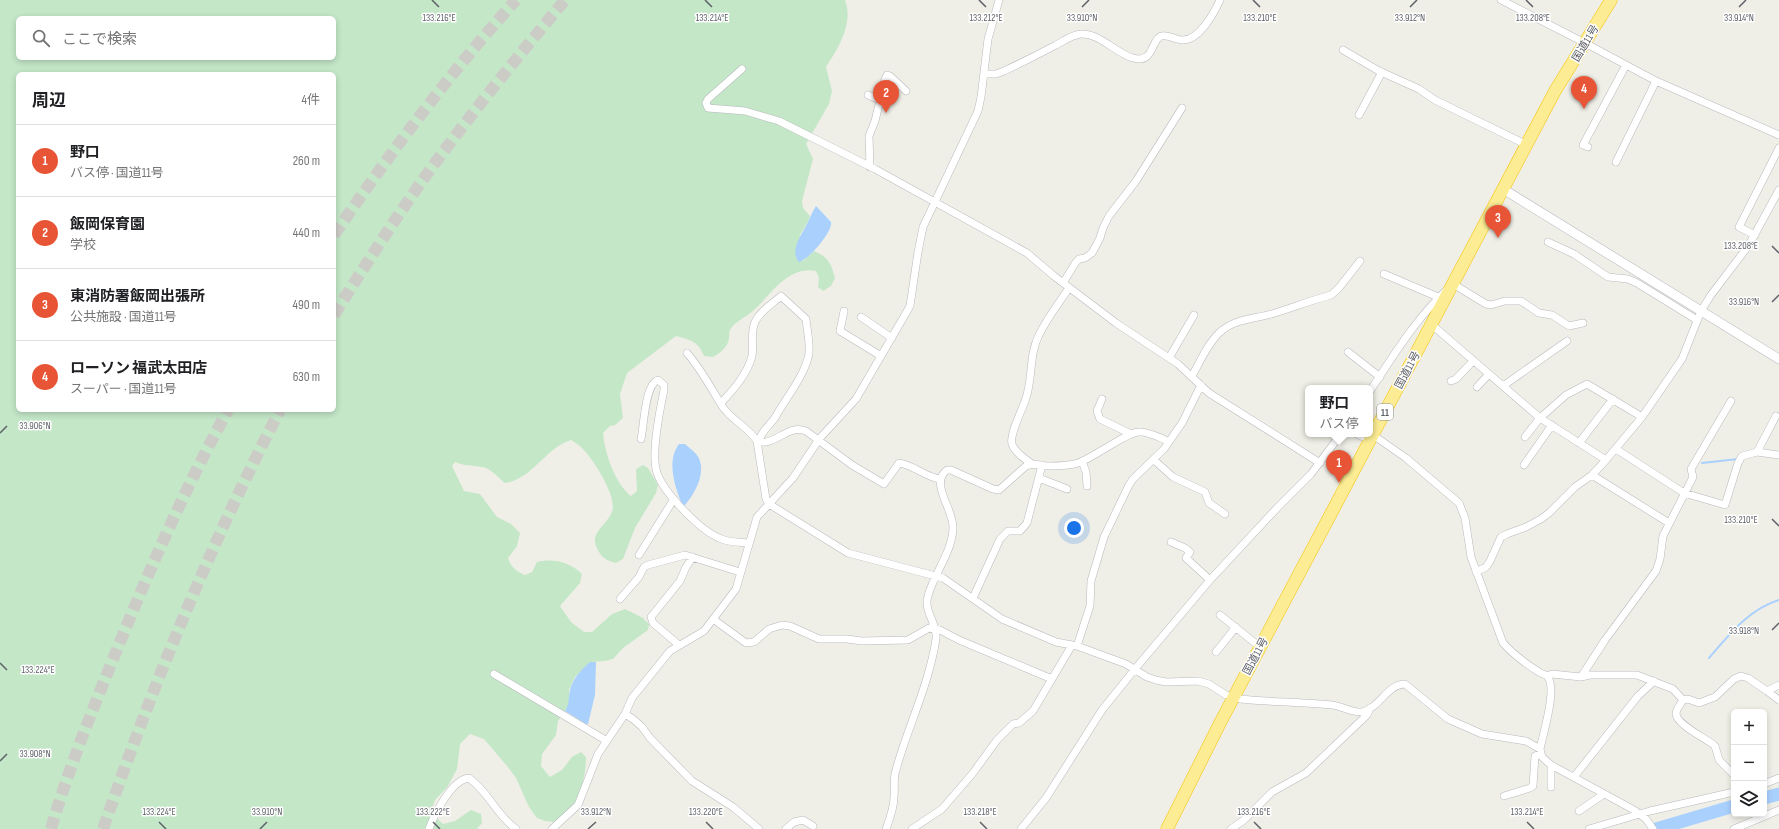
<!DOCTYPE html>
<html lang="ja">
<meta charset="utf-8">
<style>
:root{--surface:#fff;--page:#f2f2f2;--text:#202124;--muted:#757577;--line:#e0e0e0;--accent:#e85536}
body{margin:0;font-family:"Sofia Sans Condensed","Noto Sans JP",sans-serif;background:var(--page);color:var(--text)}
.controls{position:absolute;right:12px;bottom:12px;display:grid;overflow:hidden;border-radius:6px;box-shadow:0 2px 6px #0003}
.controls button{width:36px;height:36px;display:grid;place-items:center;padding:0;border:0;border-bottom:1px solid var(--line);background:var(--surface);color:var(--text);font:20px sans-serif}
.you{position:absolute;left:1074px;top:528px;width:14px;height:14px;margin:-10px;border:3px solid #fff;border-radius:50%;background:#1a73e8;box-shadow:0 0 0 6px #1a73e833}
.badge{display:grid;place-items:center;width:26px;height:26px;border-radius:50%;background:var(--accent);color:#fff;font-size:13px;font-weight:700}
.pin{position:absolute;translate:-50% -33px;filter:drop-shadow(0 1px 2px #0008)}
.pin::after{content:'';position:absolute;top:21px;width:14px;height:12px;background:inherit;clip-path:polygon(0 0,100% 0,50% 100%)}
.popup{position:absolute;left:1305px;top:385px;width:68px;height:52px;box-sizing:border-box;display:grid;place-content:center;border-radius:6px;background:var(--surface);filter:drop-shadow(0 1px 3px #0005);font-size:13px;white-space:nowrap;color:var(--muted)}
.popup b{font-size:15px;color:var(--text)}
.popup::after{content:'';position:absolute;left:50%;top:100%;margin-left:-8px;border:8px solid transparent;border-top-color:var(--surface)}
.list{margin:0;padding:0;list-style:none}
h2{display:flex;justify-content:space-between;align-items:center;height:52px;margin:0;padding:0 16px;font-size:17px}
h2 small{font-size:13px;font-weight:400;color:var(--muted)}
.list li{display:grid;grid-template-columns:26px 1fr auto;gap:12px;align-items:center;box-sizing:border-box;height:72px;padding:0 16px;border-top:1px solid var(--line)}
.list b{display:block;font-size:15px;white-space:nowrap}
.list p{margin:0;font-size:13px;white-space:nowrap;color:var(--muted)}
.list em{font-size:13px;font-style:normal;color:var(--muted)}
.icon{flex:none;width:22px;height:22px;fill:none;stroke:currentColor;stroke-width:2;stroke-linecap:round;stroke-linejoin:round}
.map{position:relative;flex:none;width:1779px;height:829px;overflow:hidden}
.search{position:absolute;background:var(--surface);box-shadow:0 2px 6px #0003;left:16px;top:16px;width:320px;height:44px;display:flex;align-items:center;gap:10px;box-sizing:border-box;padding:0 14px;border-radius:6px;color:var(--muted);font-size:15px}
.panel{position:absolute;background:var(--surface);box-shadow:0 2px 6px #0003;left:16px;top:72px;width:320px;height:340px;border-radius:6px}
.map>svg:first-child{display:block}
.green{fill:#c4e7c8;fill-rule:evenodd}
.water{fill:#aad1fe}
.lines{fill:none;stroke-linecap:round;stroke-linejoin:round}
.stream{stroke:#aad1fe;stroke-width:2}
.river{stroke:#aad1fe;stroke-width:13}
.highway-tunnel{stroke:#ccccc7;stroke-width:12;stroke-dasharray:12 6;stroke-linecap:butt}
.street-casing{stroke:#b7b9bd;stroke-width:8}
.secondary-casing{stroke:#b5b8be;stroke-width:10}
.highway-casing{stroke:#f5c202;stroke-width:13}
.street{stroke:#fff;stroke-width:7}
.secondary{stroke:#fff;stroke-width:9}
.highway{stroke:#fcec93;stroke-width:12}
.ticks{fill:none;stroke:#5e6167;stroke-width:1.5}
.labels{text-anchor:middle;stroke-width:3;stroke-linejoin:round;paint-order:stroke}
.shield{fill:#fff;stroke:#8e9095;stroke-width:1}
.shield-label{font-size:10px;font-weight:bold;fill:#5e6167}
.street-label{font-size:11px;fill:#5e6167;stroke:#fff}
.ticks-label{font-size:10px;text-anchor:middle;fill:#5e6167;stroke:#fff;stroke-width:3;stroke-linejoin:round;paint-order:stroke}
</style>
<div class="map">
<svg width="1779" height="829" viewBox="0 0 1779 829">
<rect width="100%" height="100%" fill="#f0efe7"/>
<!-- green -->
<path class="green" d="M0 0H845C854 23 838 49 826 67L832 91 829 104 806 144 813 159 802 201 803 208 810 216 808 222 800 235 803 261 814 251C829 257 831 264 835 278L831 286 823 291 818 287 819 278 816 271C789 265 771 294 754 310 747 317 735 321 730 330 729 333 729 337 729 339 727 348 720 353 713 357L704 356C698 341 691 340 676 336L627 373 620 394 623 418 615 425 610 426 603 433C605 454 615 483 631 496L637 491 636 469 643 465 648 468 658 485 656 493 635 528 623 559 616 563C609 561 603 559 599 552 587 533 605 528 612 512 618 497 592 457 581 447 578 444 574 442 571 440 545 448 533 479 505 483 498 478 491 468 482 467 471 465 467 467 455 462L452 466 464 491 480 494 497 517 511 524 520 533 517 546 508 558C511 567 516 571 525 575L532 572 537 562C555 558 569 562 582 574L580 583 560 606 571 622 584 632H592L612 614 625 609 643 618 649 624 648 630 623 648 613 659 605 661 590 662 575 677 569 690V705L558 721 556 735 542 754 541 766 550 777 562 770 572 757 581 752 586 757C586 773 581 799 570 810 565 815 560 818 555 822L545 821 537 818 529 807 516 778 507 766 484 739 470 734 460 744 457 769 448 786 435 800 431 812 443 824 455 821 471 810 481 814 482 823 477 829H0ZM18 18H334V58H18ZM18 74H334V410H18Z"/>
<!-- water -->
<path class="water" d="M816 206 831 222C833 232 808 260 799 262 789 251 802 234 807 224 810 218 812 212 816 206Z
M679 444H685C689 448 694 451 697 455 708 471 695 494 684 506L682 504C675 487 666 461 679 444Z
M590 662H596L595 695 588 724H586L565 711C570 703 568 698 570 690 573 678 581 670 590 662Z"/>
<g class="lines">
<!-- stream -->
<path class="stream" d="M1702 463 1738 459
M1709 658C1729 635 1749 609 1779 600"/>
<!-- river -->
<path class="river" d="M1764 798 1779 794
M1656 829 1734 806"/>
<!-- highway-tunnel -->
<path class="highway-tunnel" d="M334 235C390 153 449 74 516 0
M334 315C362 270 391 225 422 181 467 118 516 59 565 0
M51 829C69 767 94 706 118 647 151 566 186 486 228 410
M103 829C153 685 210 545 280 410"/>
<!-- street casing -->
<g class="street-casing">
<path id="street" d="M1501 0 1585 43 1656 81 1779 135
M1343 50 1379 71 1419 89 1435 100 1527 145
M742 69 708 99 706 103 708 108 745 111 779 121 875 169 1027 253 1054 276 1116 323 1178 364 1209 393 1320 463
M984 74H996L1004 71C1021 63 1039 54 1056 45 1064 41 1071 35 1081 34 1100 33 1115 53 1133 58 1154 64 1151 40 1161 36 1168 34 1175 40 1182 40 1199 41 1214 13 1220 0
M868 95 880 100
M1359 115 1382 72
M1588 147 1583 145 1626 65
M1616 162 1656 81
M870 167 869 136 875 121 885 79 887 75 890 76 906 91
M1755 235 1739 227 1779 148
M1548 242 1574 254 1608 277 1628 279 1637 283 1697 320
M1384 274 1438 297
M1063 283 1076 262 1079 259 1085 258 1092 253 1100 238 1103 228 1109 216 1136 181 1182 108
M844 311 840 331 881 356
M861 317 892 338
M1431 324 1540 418 1606 460
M1348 352 1380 377
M687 353C701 369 711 388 722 406 730 419 748 427 757 441L766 499 769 504 848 553 943 578 1002 619 1056 642 1077 646 1126 664 1147 677 1156 680 1166 682 1198 681 1209 684 1226 695 1240 699C1270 702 1301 702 1332 705 1342 706 1352 713 1362 712 1379 709 1387 684 1405 684L1448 719 1482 734 1526 741 1540 749
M1169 358 1194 315
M1192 376C1200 362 1208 343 1220 332 1236 318 1256 319 1275 313 1294 307 1312 300 1331 295L1338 289 1360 261
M1451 381 1456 379 1473 361
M1503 386 1567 341
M1477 387 1489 374
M1370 391C1395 353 1418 315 1453 284L1486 304 1491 305 1505 301H1521L1539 313 1552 315 1569 326 1583 323
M1102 399 1097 411 1100 419 1131 434
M721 403C733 390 747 375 752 356 754 346 750 333 755 322 760 311 772 304 781 296L806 319C807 330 810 342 809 353 806 374 786 398 776 416 771 425 762 429 759 441
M1357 434 1370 440
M1373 435 1406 458 1459 503 1465 518 1471 557 1503 643C1513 654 1526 664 1539 672 1541 674 1545 674 1547 676 1558 687 1543 734 1540 749L1542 757 1551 765 1634 810 1646 819 1653 829
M1525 437 1540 418 1566 395 1587 384 1642 417
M641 439C644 425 645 384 658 380L664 385V390C660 409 652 451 656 469 660 490 700 530 719 538 729 543 739 542 749 543
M757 441C760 441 763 443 766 442 781 439 790 425 806 431L852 465 884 484 899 463C914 465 925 477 940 479
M1579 443 1613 399
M1616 449 1684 493 1725 505 1738 463 1742 456 1757 452 1779 455
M1757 452 1776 416
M1154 460 1173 477 1205 492 1209 503 1225 514
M1082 461 1086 472 1087 486
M1032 464C1025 459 1015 453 1012 444 1009 434 1023 409 1026 398 1033 377 1029 354 1039 335 1047 318 1059 303 1069 288
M1524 465 1552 425
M1592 475 1669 523
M1039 478 1067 489
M1171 542 1185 548 1190 552 1186 558 1210 580
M639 555 674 499
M1476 572 1486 567 1490 561 1501 537 1507 534 1526 527 1541 519 1549 513 1575 487 1592 475 1606 460 1642 417 1682 359 1701 311 1711 295 1749 245 1779 190
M973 598 1000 539 1008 531H1020L1027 523 1042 465
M620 599 639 577 644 567 648 565 685 555 740 572
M1220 615 1260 647
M713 619 746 643 754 642 769 629 782 625 790 626 819 639H847L862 641 908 640 929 628 940 630 959 640 1052 679
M679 645 653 623 651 617 680 581 686 567 693 557
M1077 646 1090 606 1091 581 1104 537 1129 485 1133 479 1164 449 1182 423 1201 385
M1216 652 1236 627
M494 674 607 741
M1547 676 1552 674 1581 677 1590 675H1637L1673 689 1683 700 1688 699 1699 703 1715 697 1734 679 1741 676 1748 678 1767 691 1779 685
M1581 677 1605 640 1656 571 1660 559 1663 536 1693 477 1691 469 1731 401
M1767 691 1779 700
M1683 700C1681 704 1676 709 1676 714 1678 726 1706 738 1715 746L1719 760 1734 775
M625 714 633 719 642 727 650 738 692 781 733 807 759 829
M1574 777 1638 696 1654 681
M1764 784 1779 778
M1551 787V765
M1504 796 1530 788 1533 786 1535 756 1540 754
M1579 811 1604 794
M429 829C434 815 452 779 469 778 488 791 497 816 516 829
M552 829 578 805 598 754 625 714 632 698 670 651 704 631 736 589 757 517 793 478 820 438 856 399 906 313 910 306 918 252 923 227 978 111 981 97 988 39 999 0
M786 829 794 822 803 820 813 826
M886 829C890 818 894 808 894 797 895 788 893 778 896 770 908 726 929 685 936 639 938 624 923 611 928 596 934 573 952 553 953 528 954 510 929 483 947 470H951L993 489 999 490 1026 466C1034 463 1040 465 1048 466 1057 466 1069 466 1078 463 1095 457 1127 432 1139 432 1148 431 1160 438 1168 441
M912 829 942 809 973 773 997 740 1013 724 1019 723 1033 711 1072 645
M1021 829 1046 798 1102 710 1135 669 1210 580 1278 507 1311 474 1341 434
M1231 829 1244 820 1272 792 1306 773 1367 715 1370 708
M1589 829 1650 811 1734 792
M1734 829 1779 810"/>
</g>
<!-- secondary casing -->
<g class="secondary-casing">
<path id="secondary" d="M1503 189 1779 359"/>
</g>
<!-- highway casing -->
<g class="highway-casing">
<path id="highway" d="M1167 829 1220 723 1555 91 1611 0"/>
</g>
<!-- street -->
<use href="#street" class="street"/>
<!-- secondary -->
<use href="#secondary" class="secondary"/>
<!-- highway -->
<use href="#highway" class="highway"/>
</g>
<!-- ticks -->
<path class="ticks" d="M432 0 439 7M705 0 712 7M979 0 986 7M1253 0 1260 7M1526 0 1533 7M1082 7 1089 0M1410 7 1417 0M1739 7 1746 0M1772 246 1779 253M1772 302 1779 295M0 433 7 426M1772 519 1779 526M1772 630 1779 623M0 663 7 670M0 761 7 754M159 822 166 829M433 822 440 829M706 822 713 829M980 822 987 829M1254 822 1261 829M1527 822 1534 829M260 829 267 822M588 829 596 822"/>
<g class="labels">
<!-- shield labels -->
<rect class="shield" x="1377" y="404" width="16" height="16" rx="3"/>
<g class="shield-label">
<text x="1385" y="416">11</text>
</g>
<!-- street labels -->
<g class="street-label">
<text transform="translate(1585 43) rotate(-59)" y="4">国道11号</text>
<text transform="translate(1407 370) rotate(-62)" y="4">国道11号</text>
<text transform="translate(1255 656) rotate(-62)" y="4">国道11号</text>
</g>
</g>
<g class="ticks-label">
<text x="439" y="21">133.216°E</text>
<text x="712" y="21">133.214°E</text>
<text x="986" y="21">133.212°E</text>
<text x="1082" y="21">33.910°N</text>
<text x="1260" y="21">133.210°E</text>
<text x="1410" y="21">33.912°N</text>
<text x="1533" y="21">133.208°E</text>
<text x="1739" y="21">33.914°N</text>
<text x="1741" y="249">133.208°E</text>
<text x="1744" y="305">33.916°N</text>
<text x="35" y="429">33.906°N</text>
<text x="1741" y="523">133.210°E</text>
<text x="1744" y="634">33.918°N</text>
<text x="38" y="673">133.224°E</text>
<text x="35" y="757">33.908°N</text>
<text x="267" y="815">33.910°N</text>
<text x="596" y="815">33.912°N</text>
<text x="159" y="815">133.224°E</text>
<text x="433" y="815">133.222°E</text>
<text x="706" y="815">133.220°E</text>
<text x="980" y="815">133.218°E</text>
<text x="1254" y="815">133.216°E</text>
<text x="1527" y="815">133.214°E</text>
</g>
</svg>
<div class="controls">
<button>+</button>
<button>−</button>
<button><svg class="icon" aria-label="layers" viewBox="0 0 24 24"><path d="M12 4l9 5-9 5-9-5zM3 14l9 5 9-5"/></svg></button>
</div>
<div class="you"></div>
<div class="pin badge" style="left:1339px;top:483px">1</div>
<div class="popup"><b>野口</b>バス停</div>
<div class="pin badge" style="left:886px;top:113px">2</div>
<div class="pin badge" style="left:1498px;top:238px">3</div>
<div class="pin badge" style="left:1584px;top:109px">4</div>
<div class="search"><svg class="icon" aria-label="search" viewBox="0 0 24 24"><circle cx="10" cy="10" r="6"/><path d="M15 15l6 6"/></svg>ここで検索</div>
<section class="panel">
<h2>周辺<small>4件</small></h2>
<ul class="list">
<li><span class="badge">1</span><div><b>野口</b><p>バス停 · 国道11号</p></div><em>260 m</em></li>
<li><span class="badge">2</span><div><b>飯岡保育園</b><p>学校</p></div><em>440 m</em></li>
<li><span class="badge">3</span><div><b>東消防署飯岡出張所</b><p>公共施設 · 国道11号</p></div><em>490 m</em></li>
<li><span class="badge">4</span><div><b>ローソン 福武太田店</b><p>スーパー · 国道11号</p></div><em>630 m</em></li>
</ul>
</section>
</div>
